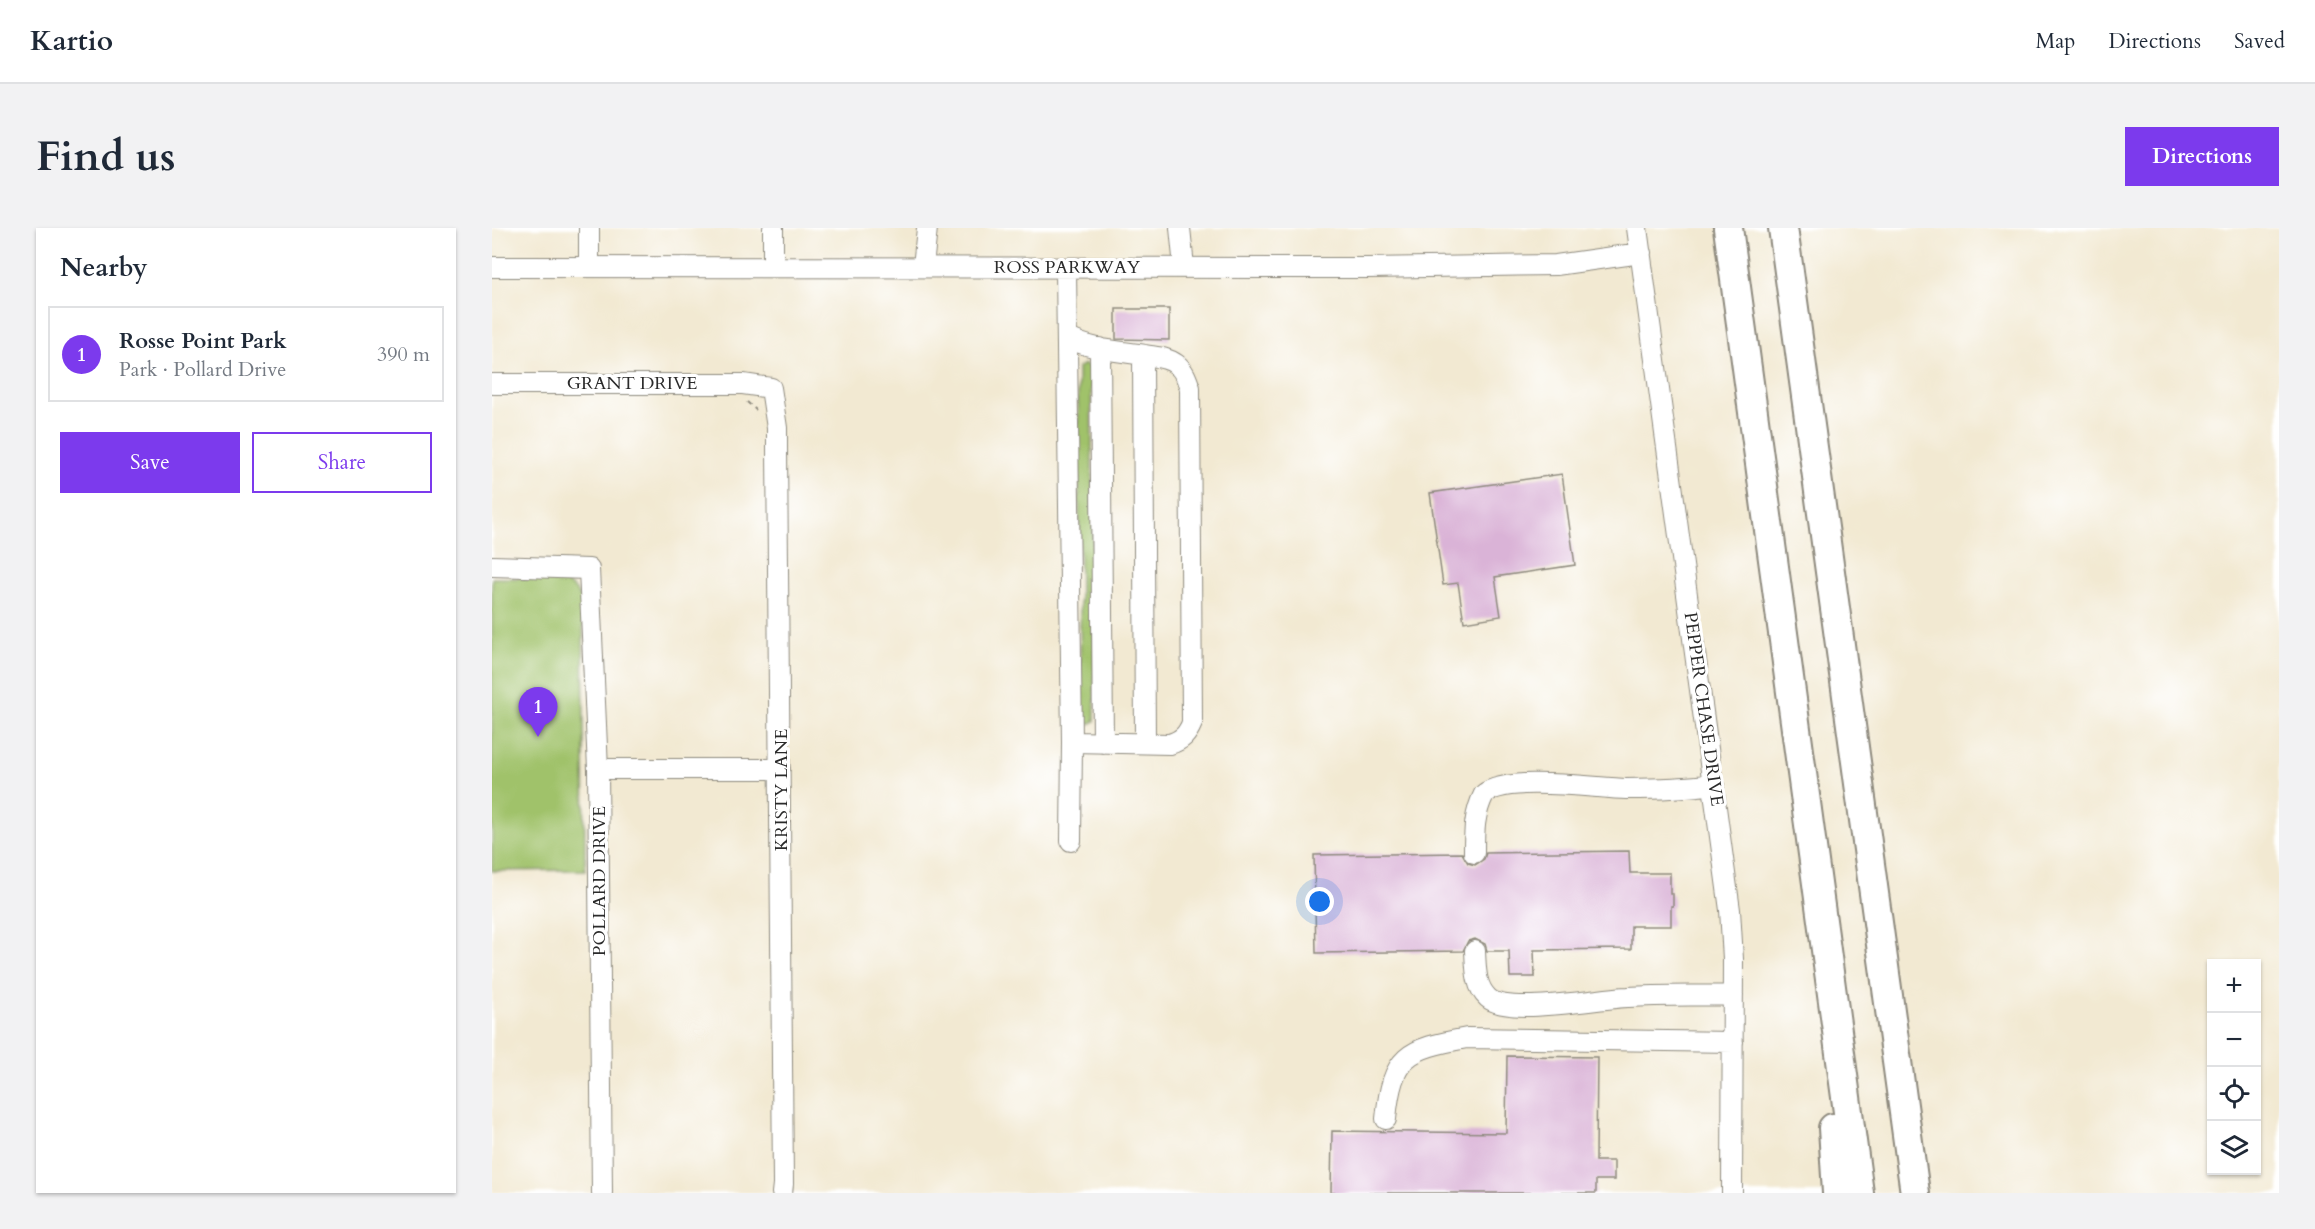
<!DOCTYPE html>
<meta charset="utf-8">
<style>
:root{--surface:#fff;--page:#f2f2f3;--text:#1f2937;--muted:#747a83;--line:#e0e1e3;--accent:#7c3aed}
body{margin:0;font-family:Cardo,serif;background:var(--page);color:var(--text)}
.controls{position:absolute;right:18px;bottom:18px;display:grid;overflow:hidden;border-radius:0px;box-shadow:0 2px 4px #0004}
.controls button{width:54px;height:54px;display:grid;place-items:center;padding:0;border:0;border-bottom:2px solid var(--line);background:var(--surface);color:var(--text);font:30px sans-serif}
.you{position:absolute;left:828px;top:674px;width:21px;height:21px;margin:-15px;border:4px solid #fff;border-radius:50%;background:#1a73e8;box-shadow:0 0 0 9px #1a73e833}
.badge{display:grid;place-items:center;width:39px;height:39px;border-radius:50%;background:var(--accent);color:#fff;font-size:20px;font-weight:700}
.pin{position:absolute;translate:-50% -50px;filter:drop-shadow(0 2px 3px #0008)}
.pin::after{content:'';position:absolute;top:32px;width:21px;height:18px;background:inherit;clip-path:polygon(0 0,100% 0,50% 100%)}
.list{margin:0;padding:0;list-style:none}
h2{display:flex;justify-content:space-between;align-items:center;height:78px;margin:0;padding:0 24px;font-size:26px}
h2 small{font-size:20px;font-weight:400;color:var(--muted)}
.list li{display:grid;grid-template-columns:39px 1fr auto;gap:18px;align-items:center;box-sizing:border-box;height:96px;margin:0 12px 12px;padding:0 12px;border:2px solid var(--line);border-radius:0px}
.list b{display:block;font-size:22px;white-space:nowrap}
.list p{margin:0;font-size:20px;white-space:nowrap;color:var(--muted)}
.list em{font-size:20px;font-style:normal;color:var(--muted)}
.actions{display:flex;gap:12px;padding:18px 24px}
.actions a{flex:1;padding:14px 0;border:2px solid var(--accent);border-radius:0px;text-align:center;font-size:21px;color:var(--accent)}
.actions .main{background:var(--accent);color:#fff}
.icon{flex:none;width:33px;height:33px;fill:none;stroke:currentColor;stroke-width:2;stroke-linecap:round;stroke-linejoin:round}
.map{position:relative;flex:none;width:1787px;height:965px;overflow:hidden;border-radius:0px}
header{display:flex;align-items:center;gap:36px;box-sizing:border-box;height:84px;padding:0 30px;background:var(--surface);border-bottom:2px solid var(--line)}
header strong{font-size:28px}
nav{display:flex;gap:33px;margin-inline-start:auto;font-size:21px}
.intro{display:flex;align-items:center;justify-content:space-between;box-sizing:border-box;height:144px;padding:0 36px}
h1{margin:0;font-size:42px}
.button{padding:15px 27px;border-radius:0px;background:var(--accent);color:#fff;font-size:21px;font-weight:700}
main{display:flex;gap:36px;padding:0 36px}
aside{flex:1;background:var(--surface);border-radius:0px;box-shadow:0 2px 4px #0004}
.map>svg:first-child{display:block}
.green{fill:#a0c26b;stroke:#66764b;stroke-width:1.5}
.building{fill:#dab3d7}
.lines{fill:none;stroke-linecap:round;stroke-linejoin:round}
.minor-casing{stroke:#8e8a7e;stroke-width:22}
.highway-casing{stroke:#8e8a7e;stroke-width:32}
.path{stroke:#8e8a7e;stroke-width:2;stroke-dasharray:4.5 4.5;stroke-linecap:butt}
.minor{stroke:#fff;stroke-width:20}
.highway{stroke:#fff;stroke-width:28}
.labels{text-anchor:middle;stroke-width:6;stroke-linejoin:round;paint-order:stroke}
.street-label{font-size:18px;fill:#2b2b2b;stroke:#fff}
</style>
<header>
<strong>Kartio</strong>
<nav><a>Map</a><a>Directions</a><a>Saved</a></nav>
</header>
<div class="intro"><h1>Find us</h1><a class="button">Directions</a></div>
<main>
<aside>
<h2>Nearby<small></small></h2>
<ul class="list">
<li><span class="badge">1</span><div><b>Rosse Point Park</b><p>Park · Pollard Drive</p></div><em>390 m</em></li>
</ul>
<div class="actions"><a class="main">Save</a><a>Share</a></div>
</aside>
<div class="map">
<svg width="1787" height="965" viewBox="0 0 1787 965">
<rect width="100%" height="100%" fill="#fff"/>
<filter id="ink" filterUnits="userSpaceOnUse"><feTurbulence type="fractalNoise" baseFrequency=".0167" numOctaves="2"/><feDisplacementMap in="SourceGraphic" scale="12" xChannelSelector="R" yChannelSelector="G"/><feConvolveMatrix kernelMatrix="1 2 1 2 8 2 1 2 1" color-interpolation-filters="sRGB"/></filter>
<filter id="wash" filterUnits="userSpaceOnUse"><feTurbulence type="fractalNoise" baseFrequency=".008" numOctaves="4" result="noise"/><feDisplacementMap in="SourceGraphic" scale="24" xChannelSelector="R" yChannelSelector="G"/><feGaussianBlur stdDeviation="1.35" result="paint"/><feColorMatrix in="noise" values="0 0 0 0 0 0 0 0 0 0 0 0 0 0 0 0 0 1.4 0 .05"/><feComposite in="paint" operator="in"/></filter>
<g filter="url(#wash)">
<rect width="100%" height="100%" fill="#f2e9d2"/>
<!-- green -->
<path class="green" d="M592 136 599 141 603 493 597 496 589 489 586 140Z
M0 350H67L83 361 91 375 93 642 0 643Z"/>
<g id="blocks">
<!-- building -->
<path class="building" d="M624 81H677V112L624 111Z
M1070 246 1083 337 1003 349 1009 388 972 394 966 355 951 357 938 265Z
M1137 623 1138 645H1178V666H1181V678H1179V698H1139V721L1042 722 1043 749H1018L1017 723H995L993 716 983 711 976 713 971 723 824 725 822 627 970 625 976 635 983 637 992 631 994 625Z
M1015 828 1105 829 1104 933H1122V952H1104V965H839L840 903 1014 905Z"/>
</g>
</g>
<g filter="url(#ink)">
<use href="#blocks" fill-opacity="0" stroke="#8e8a7e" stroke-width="1.5"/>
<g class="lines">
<!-- minor casing -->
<g class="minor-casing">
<path id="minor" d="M97 0V39
M281 0V39
M688 0 692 39
M1145 0 1238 682 1241 731 1240 965
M0 39 876 40 1064 37 1149 25
M431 39 435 0
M574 40 580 514 579 613
M575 109C598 122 627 123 653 127 663 129 675 129 684 136 692 142 695 151 698 160L700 495C695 507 690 512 678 516L580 514
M608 120 611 515
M651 127 653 515
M0 156H251L279 160 285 200V218L291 956 290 965
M0 338 97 341 106 541 110 965
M106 541H288
M982 625C982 603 982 586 992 566 1016 547 1101 560 1134 561 1163 561 1193 560 1222 556
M983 723C984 739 983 758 996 770 1016 788 1106 770 1136 769 1171 767 1206 768 1241 767
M894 891C900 827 915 821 975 810L1241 814"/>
</g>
<!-- highway casing -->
<g class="highway-casing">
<path id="highway" d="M1236 0 1367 965
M1291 0 1423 965
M1341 900 1345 965"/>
</g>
<!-- path -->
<path class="path" d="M255 174 264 182"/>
<!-- minor -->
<use href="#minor" class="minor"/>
<!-- highway -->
<use href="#highway" class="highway"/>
</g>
</g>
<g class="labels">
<!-- street labels -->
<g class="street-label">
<text x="575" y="45">ROSS PARKWAY</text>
<text x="140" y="161">GRANT DRIVE</text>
<text transform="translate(1212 481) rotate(82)" y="6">PEPPER CHASE DRIVE</text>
<text transform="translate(289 562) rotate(-90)" y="6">KRISTY LANE</text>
<text transform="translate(107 653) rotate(-90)" y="6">POLLARD DRIVE</text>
</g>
</g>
</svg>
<div class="controls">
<button>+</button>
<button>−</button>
<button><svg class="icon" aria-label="locate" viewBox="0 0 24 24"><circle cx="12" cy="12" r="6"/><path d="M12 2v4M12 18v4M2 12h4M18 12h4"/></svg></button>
<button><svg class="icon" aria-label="layers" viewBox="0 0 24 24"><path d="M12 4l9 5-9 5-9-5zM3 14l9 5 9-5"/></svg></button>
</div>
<div class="you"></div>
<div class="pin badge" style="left:46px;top:509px">1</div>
</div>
</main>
